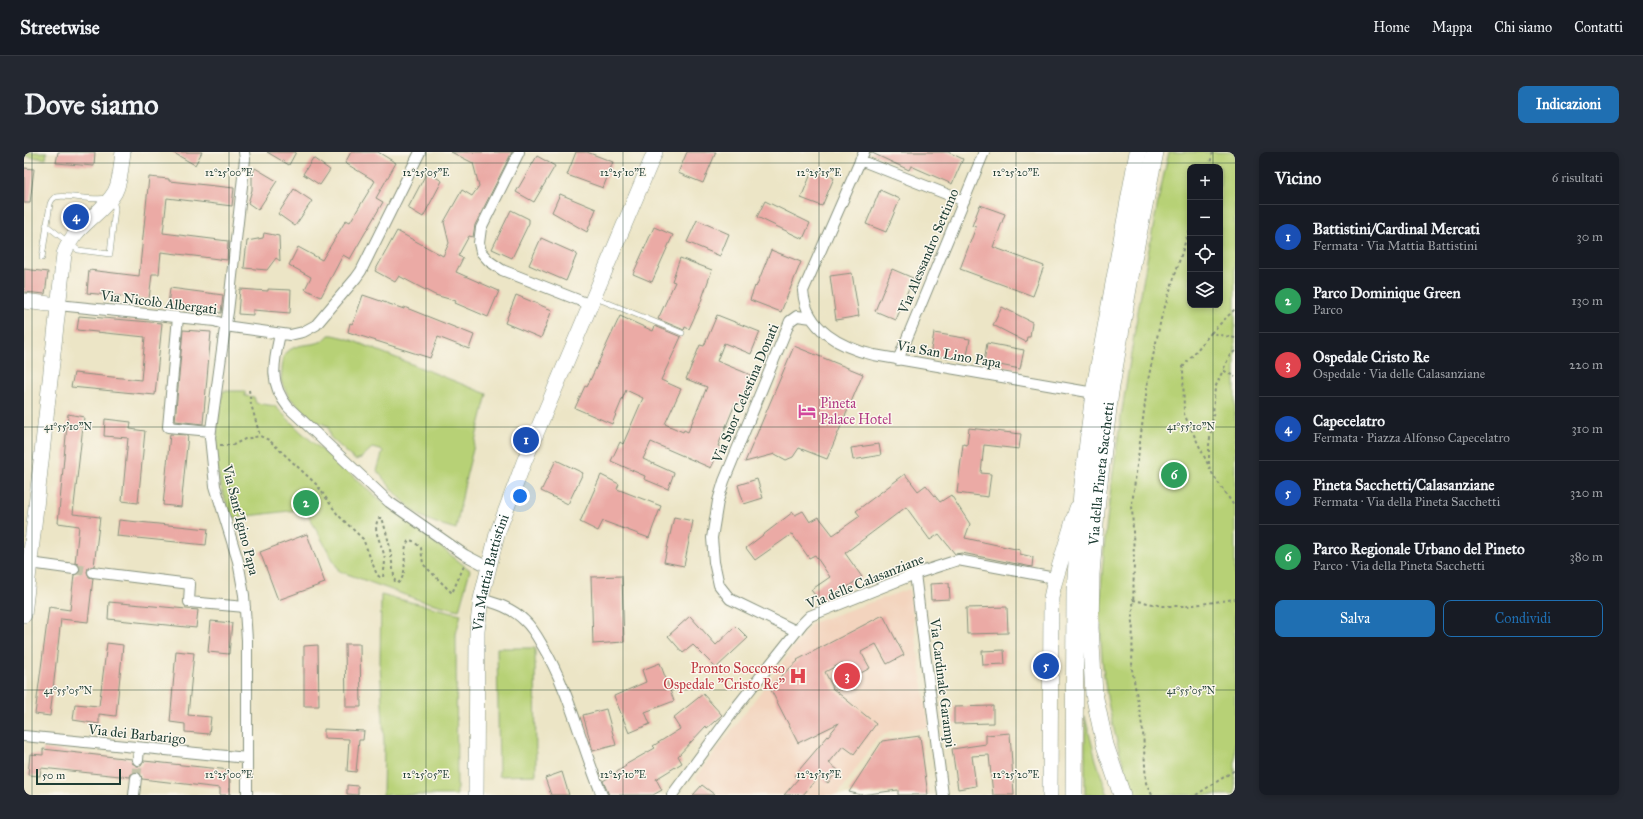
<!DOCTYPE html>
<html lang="it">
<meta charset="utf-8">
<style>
:root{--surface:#171b24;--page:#242831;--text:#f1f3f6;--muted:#9ea1a6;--line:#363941;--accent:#1f6fb2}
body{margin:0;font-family:"IM FELL Great Primer",serif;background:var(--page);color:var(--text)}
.controls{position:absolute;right:12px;top:12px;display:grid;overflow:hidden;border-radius:8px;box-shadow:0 2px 6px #0003}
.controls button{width:36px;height:36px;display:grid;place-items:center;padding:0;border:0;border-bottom:1px solid var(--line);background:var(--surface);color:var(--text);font:20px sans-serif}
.scale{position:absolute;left:12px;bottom:10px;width:85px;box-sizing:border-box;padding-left:4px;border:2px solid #1f3d34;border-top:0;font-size:11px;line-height:14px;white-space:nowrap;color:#1f3d34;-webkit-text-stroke:3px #fbf7ec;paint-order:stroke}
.you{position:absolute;left:496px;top:344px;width:14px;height:14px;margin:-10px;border:3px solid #fff;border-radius:50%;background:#1a73e8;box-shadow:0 0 0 6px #1a73e833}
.badge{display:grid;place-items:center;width:26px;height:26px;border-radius:50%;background:var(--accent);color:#fff;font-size:13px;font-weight:700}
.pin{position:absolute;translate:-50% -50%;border:2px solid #fff;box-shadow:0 1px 4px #0006}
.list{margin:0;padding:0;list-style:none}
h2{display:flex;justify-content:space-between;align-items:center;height:52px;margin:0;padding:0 16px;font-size:17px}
h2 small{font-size:13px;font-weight:400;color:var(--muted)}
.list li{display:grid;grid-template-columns:26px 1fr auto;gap:12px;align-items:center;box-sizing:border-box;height:64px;padding:0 16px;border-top:1px solid var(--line)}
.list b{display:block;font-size:15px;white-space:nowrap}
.list p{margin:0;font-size:13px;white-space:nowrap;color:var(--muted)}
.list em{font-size:13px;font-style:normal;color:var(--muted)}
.actions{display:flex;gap:8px;padding:12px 16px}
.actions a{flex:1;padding:9px 0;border:1px solid var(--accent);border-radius:8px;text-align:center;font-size:14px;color:var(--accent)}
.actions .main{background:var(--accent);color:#fff}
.icon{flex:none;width:22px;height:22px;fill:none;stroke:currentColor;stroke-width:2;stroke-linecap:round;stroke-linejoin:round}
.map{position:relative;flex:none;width:1211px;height:643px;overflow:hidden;border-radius:8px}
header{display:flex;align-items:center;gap:24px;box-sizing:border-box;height:56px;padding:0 20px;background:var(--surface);border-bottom:1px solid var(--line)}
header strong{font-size:19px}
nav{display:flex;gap:22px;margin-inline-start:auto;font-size:14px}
.intro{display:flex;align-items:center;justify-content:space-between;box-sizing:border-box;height:96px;padding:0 24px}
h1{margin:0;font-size:28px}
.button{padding:10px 18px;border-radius:8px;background:var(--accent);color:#fff;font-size:14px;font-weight:700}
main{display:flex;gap:24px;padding:0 24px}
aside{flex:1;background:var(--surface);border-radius:8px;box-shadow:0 2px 6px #0003}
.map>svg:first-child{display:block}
.built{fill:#f3d4be}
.green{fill:#b7d176;stroke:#6b8755;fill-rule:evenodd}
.building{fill:#ebaaa5}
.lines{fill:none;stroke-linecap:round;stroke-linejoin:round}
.street-tunnel{stroke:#c3c3a9;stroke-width:10;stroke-dasharray:10 5;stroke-linecap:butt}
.lane-casing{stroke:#86917d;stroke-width:6}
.street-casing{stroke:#86917d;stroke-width:12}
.secondary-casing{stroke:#86917d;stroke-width:16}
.primary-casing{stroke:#86917d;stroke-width:18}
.path{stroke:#86917d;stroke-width:2;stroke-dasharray:3 3;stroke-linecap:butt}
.lane{stroke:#fff;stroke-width:5}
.street{stroke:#fff;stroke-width:10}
.secondary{stroke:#fff;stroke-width:15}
.primary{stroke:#fff;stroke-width:17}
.ticks{fill:none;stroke:#1f3d34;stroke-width:1;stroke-opacity:0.45}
.labels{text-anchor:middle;stroke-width:3;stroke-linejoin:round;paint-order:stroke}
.street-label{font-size:14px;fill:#1f3d34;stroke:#fbf7ec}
.hotel-label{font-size:14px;fill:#b23c85;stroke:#fbf7ec;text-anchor:start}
.health-label{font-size:14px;fill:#be3a42;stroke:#fbf7ec;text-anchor:end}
.ticks-label{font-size:10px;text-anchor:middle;fill:#1f3d34;stroke:#fbf7ec;stroke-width:3;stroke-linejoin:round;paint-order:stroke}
</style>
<header>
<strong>Streetwise</strong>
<nav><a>Home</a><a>Mappa</a><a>Chi siamo</a><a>Contatti</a></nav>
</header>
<div class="intro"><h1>Dove siamo</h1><a class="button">Indicazioni</a></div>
<main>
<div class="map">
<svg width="1211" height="643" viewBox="0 0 1211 643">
<rect width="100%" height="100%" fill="#fbf7ec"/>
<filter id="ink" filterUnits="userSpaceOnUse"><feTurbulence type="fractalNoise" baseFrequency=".025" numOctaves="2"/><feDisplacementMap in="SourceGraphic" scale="8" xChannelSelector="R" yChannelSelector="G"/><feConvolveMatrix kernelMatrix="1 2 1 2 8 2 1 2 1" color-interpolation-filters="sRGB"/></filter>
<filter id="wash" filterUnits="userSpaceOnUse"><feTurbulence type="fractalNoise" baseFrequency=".012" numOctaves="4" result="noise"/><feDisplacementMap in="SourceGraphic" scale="16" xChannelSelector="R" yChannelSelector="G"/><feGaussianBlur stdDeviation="0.9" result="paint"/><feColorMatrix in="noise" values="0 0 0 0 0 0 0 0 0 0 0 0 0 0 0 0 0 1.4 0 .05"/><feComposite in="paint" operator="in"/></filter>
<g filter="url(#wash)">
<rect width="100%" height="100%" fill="#ece5c6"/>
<!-- built -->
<path class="built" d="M885 437 905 576 866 579 852 588 814 643H694L672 626 788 471Z"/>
<!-- green -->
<path class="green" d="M0 0H23L22 7 0 4Z
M1145 0H1211V643H1109C1094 598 1082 553 1078 506 1072 428 1086 342 1097 265 1105 214 1113 163 1122 113 1129 75 1136 37 1145 0ZM1166 15H1196V153H1166Z
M305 183H309L322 186 463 242 442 325 432 377C419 373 405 370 394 362 381 353 363 331 353 319L359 299 348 296 337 306 331 308 306 285 304 274 291 269 265 245 257 229 259 206 262 200C266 198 270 195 274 194 287 191 296 194 305 183Z
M199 239H221V244L230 245 232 251 251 254 277 280 353 345 446 418 435 458 395 448 315 419 281 357 208 366C203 353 198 340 195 327 190 298 193 267 199 239Z
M357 443 437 462 432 482 433 643H359L360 591 356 511Z
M473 496H511L512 623 475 624Z
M1061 565 1072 608 1084 643H1061Z"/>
<g id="blocks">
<!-- building -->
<path class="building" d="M34 0H71L70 14 32 11Z
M148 0H178L171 13Z
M243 0H272L265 13Z
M327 0H354L372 11 352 46 359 50 326 107 319 103 297 145 281 137 287 125 265 113 274 95 298 108 322 68 326 70 351 29 321 11Z
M427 0H488L451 73 449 85 445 84 434 104 439 106 432 120 475 139 464 165 431 151 432 149 411 143 375 124 371 130 351 119 373 79 419 104 425 91 420 70 438 38 448 44 455 34 449 11Z
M552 0H563L589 10 579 36 543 23Z
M663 0H692L679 31 654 21Z
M846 0H924L939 7 928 32 887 14 885 18Z
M513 4 531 14 510 50 492 40Z
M289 6 306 18 296 33 279 22Z
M0 16 10 17 6 51H0Z
M231 16 253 29 234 58 224 51 228 38V24Z
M789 17 810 26 798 54 777 46Z
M403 20 418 29 399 65 384 56Z
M125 25 145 27V29L210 36 208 54 143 46 139 81 204 89 203 108 137 100 135 122H128L125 147 63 141 65 118 115 124Z
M270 37 288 49 271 74 254 62Z
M856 38 876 47 862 80 842 72Z
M536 42 572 57 563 80 528 60Z
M741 49 786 71 779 87 733 65Z
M956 53 981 62 969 95 1020 114 1009 144 936 117 952 75 948 74Z
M487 58 505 67V71L488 106 468 97Z
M673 68 705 82 696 104 663 90Z
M630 75 649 83 628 130 609 122Z
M240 81 255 84 256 109 252 106 243 118 220 116 223 89 239 86Z
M517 86 553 102 542 129 505 113Z
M747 98 777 110 757 160 726 148 731 134 732 135Z
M656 106 688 118 675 155 665 177 661 175 660 178 634 167 651 130 648 129Z
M0 117 24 120 21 142 0 140Z
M868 117 889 126 872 168 851 159Z
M828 121 835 164 812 168 806 124Z
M146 136 199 143 197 161 144 154Z
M216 137 244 139V137L267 138 266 161 229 158V163L214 162Z
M339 143 380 157V155L450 183 445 197 414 185 406 206 324 180 326 171 328 172 331 166Z
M492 143 528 158 517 186 481 171Z
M978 155 1008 170 1006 185H1003L1002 190 969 173Z
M693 163 736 180 727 202 700 191 693 209 727 223 715 254 711 252 694 294 697 295 687 316 627 290 619 307 650 321 644 337 620 327 621 324 587 309 596 290 599 292 619 246 602 238 588 272 551 256 561 234 563 235 596 164 629 179 631 174 657 185 637 228 657 237 641 272 659 280 660 278 664 280 683 235 662 227 676 193 680 194Z
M55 164 138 171 131 243 47 235 50 221 117 228 121 185 53 178Z
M159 178 187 180 179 272 151 269Z
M910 181 946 187 942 209 906 203Z
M963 191 1000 198 996 217 960 210Z
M770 194 839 222 803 307 775 296 769 305 762 308 751 302 721 310Z
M44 262 60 265 49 362 76 365 70 414 64 416 63 420 65 425 69 426 64 470 37 467 26 564 11 562 25 455 46 458 50 423 55 421 56 417 54 412 51 411 55 374 34 371Z
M81 267 107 270 106 277 121 279 114 351 98 349 104 286 80 284Z
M945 276 997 282 995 297 960 293 957 321 967 322 964 345 933 341 939 292 943 293Z
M146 282 164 283 157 355 139 353Z
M855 292 857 303 829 308 827 296Z
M532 308 559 321 544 352 517 339Z
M881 322 894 339 902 333 916 350 927 343 946 372 941 386 996 398V402L1009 405 1008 415 938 401 931 402 915 382 906 388 882 355 821 401 838 425 798 452 787 438 806 425 791 403 785 406 768 382 731 408 722 396 769 360 771 363 779 359 786 370 795 365 809 383 836 364 832 359Z
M577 323 595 332 593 337 637 354 625 386 579 369 574 379 556 370Z
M733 327 739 346 720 352 714 333Z
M650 365 669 369 660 414 640 410Z
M95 368 184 377 182 393 93 384Z
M283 382 301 431 254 448 236 400Z
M598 424 600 490 569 492 567 425Z
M925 431 926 447 907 448 906 432Z
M85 450 174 458 172 476 84 467Z
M983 455 984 481 943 482 942 456Z
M859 463 880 503 863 512 852 492 837 500 846 516 826 527 818 511 801 520 809 536H808L852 572 830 602 819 594 805 611 814 618 804 631 795 624 779 643H760L774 627 770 624 815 571 774 591 749 542 746 536 749 531 774 509 773 508Z
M666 464 692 493 712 474 724 486 692 516 669 493 659 501 644 484Z
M187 469 208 471 205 502 184 500Z
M83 491 99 493 92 564 75 562V572L49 568 51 552 75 554Z
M321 492H336L337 555H322Z
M294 493 295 554H280V494Z
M980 498 981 512 959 513 958 499Z
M152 499 170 501 164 563 187 565 185 582 161 580V572L146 570Z
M636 511 650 549 621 560 626 572 605 581 590 544 622 530 618 518Z
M679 542 698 563 683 576 682 574 654 604 658 611 632 627 638 638 629 643H585L579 629 602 614 601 613 631 596 629 594 656 577 649 566Z
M969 554V571L930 572V555Z
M582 557 592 593 569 599 559 563Z
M300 577 340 579 339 588H335L332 620 323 619 325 587 300 586Z
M986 581 990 643H969L965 603 948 604 952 634 934 637 928 597 962 592V583Z
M896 584 904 643H874V638L837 643 825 640 858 589Z
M19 597 108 607V611L113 614H117L120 609 206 618V643H196V636L118 627 116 621 112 620 107 622 106 625 17 616 16 624 4 623 6 602 19 603Z
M538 620 545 643H527L521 626Z
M323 633 334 634V643L323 642Z
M678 633 691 643H669Z"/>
</g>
</g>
<g filter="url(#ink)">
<use href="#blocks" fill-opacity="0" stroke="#86917d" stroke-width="1"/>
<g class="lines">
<!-- street-tunnel -->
<path class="street-tunnel" d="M50 417 69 420
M112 626 114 608"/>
<!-- lane casing -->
<g class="lane-casing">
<path id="lane" d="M22 73 54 98 86 102 91 56 89 48
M18 106 26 52C27 49 29 46 32 45 40 42 69 49 83 46
M572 146 658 181"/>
</g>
<!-- street casing -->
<g class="street-casing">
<path id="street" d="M220 0 221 7 204 160 200 183 186 285 191 334 214 409 220 443 223 488V643
M495 0 457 76 455 91 457 100 465 109 478 118 567 153
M840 0 779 139C782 178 818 196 850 203L1070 241
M836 8 940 49
M34 153 191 169 208 175 266 183 279 180 292 173 332 126 337 119 396 0
M154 165 144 275 186 279
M256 182C250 210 244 230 264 255L365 350 441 403 464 415
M874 208 960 0
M6 411 50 417
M69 420 166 432 165 450 221 455
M891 422 919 643
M457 447C472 451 488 456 500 468 508 475 513 484 518 493 546 539 557 593 578 643
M772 479 706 447 695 433 690 410 688 386 694 349 700 329 766 169 773 164 788 166
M0 584 223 606
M114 608 115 596
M110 643 112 626
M648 643 714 553 779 471 786 464 891 422 934 408 1031 426"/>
</g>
<!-- secondary casing -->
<g class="secondary-casing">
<g id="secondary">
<path d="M0 149 34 153"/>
<path d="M0 463 40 102C50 73 78 63 91 40 97 28 97 13 99 0"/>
<path id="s1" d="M452 643 453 479 457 447 473 382 500 310 631 0"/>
<path d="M1026 643 1027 446 1030 432 1053 356"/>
</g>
</g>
<!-- primary casing -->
<g class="primary-casing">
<g id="primary">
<path d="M1050 643 1051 439 1058 340 1070 241 1114 0"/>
<path id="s2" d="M1098 643 1081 593 1070 542 1066 476 1067 422 1073 347 1086 240 1110 102 1131 0"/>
</g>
</g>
<!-- path -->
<path class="path" d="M1185 15 1189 0
M1187 181 1211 157
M1211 186 1187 181 1159 215 1160 262 1189 323 1211 355
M1211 199 1206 203 1199 218 1211 225
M225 238 227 252 236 284
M196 293H209L221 287 236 284 245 288 293 333 314 363 339 387 353 423 356 425H359C360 417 362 410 360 403 358 391 347 378 355 366H358L359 369 365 391 371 430 374 431C386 421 376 400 385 388L389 389 397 396 399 412 428 441 440 414
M1185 312V293L1189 266 1190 246 1191 236 1199 218
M1109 448 1139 454H1163L1211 447
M1128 643 1122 631 1119 579 1108 517 1110 407 1108 352 1124 228 1137 167 1166 75
M1172 643 1211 618"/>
<!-- lane -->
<use href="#lane" class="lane"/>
<!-- street -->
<use href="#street" class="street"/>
<!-- secondary -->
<use href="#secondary" class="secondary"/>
<!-- primary -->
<use href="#primary" class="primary"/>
</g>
</g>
<!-- ticks -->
<path class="ticks" d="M8 0V643M205 0V643M402 0V643M599 0V643M795 0V643M992 0V643M1189 0V15M0 11H1211M1189 153V643M0 275H1211M0 538H1211"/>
<!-- icons -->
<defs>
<g id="hotel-bare" transform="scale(1.38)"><path d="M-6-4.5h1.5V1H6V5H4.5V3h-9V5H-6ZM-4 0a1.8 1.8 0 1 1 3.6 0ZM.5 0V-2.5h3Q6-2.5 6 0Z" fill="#d1479c" stroke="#fbf7ec" stroke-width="2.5" paint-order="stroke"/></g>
<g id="hospital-bare" transform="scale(1.38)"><path d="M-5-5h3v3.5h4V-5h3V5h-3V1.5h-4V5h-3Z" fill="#e0444e" stroke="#fbf7ec" stroke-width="2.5" paint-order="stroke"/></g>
</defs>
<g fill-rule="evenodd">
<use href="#hotel-bare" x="783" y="259"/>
<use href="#hospital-bare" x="774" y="524"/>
</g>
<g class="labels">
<!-- street labels -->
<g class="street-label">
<text transform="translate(904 99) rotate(-67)" y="5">Via Alessandro Settimo</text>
<text transform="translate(135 150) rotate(7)" y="5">Via Nicolò Albergati</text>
<text transform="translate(925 202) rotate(10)" y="5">Via San Lino Papa</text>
<text transform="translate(721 241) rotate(-67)" y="5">Via Suor Celestina Donati</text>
<text dy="5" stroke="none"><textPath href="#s2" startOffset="326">Via della Pineta Sacchetti</textPath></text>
<text transform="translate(217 368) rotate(76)" y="5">Via Sant'Igino Papa</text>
<text dy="5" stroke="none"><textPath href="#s1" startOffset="224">Via Mattia Battistini</textPath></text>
<text transform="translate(841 429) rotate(-22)" y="5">Via delle Calasanziane</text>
<text transform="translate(919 531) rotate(83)" y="5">Via Cardinale Garampi</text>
<text transform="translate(113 582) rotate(6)" y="5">Via dei Barbarigo</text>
</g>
<!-- hotel labels -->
<g class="hotel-label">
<text x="796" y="256">Pineta<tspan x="796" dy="16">Palace Hotel</tspan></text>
</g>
<!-- health labels -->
<g class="health-label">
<text x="761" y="521">Pronto Soccorso<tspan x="761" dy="16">Ospedale "Cristo Re"</tspan></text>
</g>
</g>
<g class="ticks-label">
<text x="205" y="24">12°25'00"E</text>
<text x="402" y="24">12°25'05"E</text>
<text x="599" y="24">12°25'10"E</text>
<text x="795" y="24">12°25'15"E</text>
<text x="992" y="24">12°25'20"E</text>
<text x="44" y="278">41°55'10"N</text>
<text x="1167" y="278">41°55'10"N</text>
<text x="44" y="542">41°55'05"N</text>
<text x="1167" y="542">41°55'05"N</text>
<text x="205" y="626">12°25'00"E</text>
<text x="402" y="626">12°25'05"E</text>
<text x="599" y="626">12°25'10"E</text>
<text x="795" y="626">12°25'15"E</text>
<text x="992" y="626">12°25'20"E</text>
</g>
</svg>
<div class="controls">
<button>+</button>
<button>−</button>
<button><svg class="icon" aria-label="locate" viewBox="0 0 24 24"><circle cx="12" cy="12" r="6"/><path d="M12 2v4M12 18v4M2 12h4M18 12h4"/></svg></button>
<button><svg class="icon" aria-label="layers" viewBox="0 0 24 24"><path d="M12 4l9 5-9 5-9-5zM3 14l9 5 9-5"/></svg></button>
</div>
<div class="scale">50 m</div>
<div class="you"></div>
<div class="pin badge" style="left:502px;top:288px;background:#1a4fb4">1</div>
<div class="pin badge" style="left:282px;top:351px;background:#2e9e5b">2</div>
<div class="pin badge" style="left:823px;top:524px;background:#e0444e">3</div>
<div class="pin badge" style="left:52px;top:65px;background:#1a4fb4">4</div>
<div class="pin badge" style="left:1022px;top:514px;background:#1a4fb4">5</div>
<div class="pin badge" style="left:1150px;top:323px;background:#2e9e5b">6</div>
</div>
<aside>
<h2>Vicino<small>6 risultati</small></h2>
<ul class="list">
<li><span class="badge" style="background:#1a4fb4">1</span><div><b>Battistini/Cardinal Mercati</b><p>Fermata · Via Mattia Battistini</p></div><em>30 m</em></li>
<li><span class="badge" style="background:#2e9e5b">2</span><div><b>Parco Dominique Green</b><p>Parco</p></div><em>130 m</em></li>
<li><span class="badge" style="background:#e0444e">3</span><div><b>Ospedale Cristo Re</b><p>Ospedale · Via delle Calasanziane</p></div><em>220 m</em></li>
<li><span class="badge" style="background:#1a4fb4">4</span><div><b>Capecelatro</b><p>Fermata · Piazza Alfonso Capecelatro</p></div><em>310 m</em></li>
<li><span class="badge" style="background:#1a4fb4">5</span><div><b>Pineta Sacchetti/Calasanziane</b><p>Fermata · Via della Pineta Sacchetti</p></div><em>320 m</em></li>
<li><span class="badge" style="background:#2e9e5b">6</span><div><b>Parco Regionale Urbano del Pineto</b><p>Parco · Via della Pineta Sacchetti</p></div><em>380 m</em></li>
</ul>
<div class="actions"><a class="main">Salva</a><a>Condividi</a></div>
</aside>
</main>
